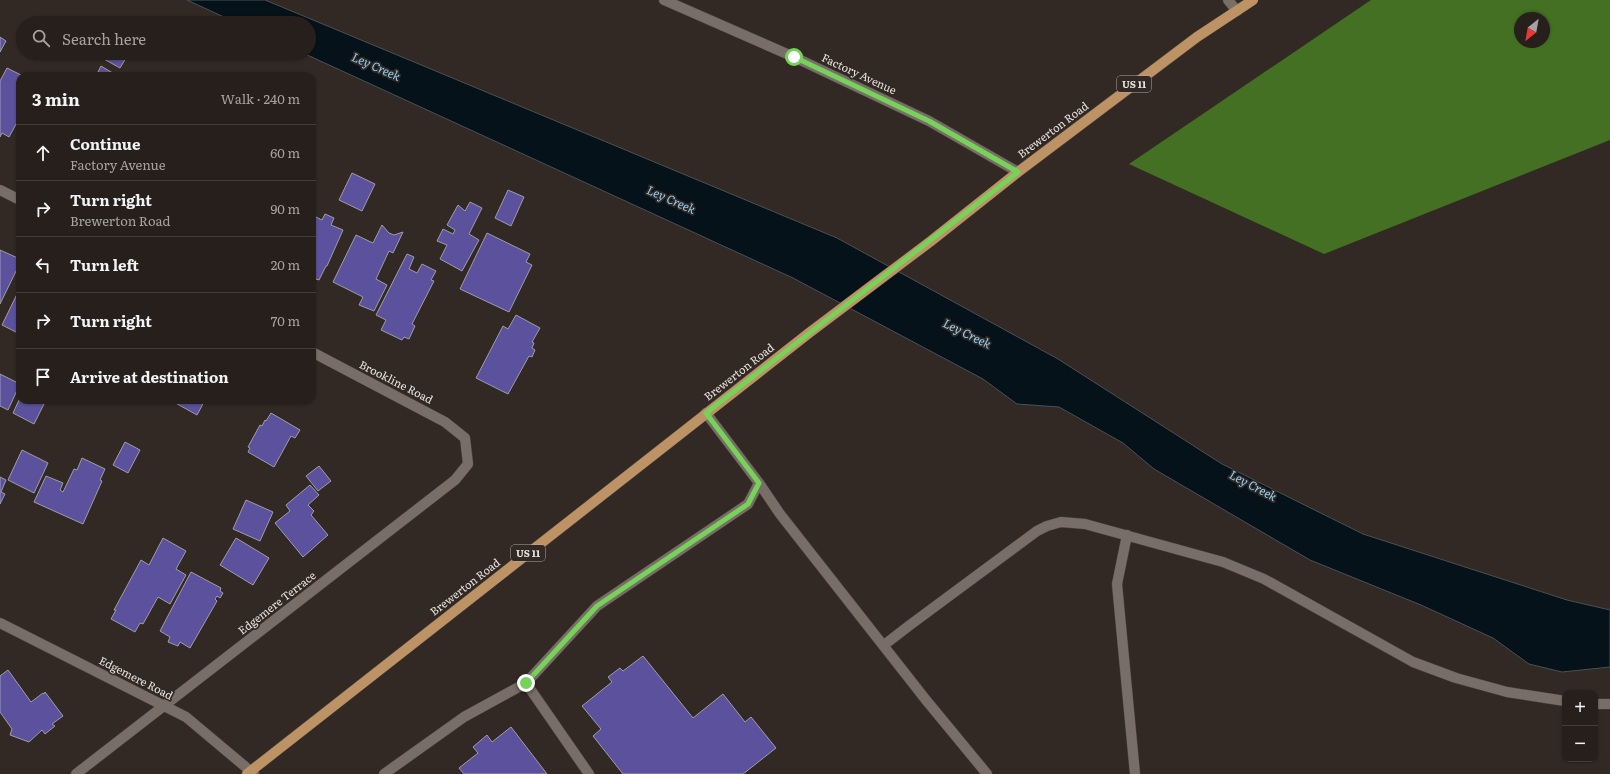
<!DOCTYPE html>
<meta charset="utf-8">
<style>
:root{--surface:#261f1b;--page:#322c28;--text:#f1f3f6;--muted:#a4a2a3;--line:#423d3a}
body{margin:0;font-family:Literata,serif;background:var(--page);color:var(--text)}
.controls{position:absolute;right:12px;bottom:12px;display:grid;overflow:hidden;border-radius:8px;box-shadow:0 1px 3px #0004}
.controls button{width:36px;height:36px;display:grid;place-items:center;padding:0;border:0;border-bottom:1px solid var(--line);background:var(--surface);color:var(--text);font:20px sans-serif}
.compass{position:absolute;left:1514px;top:12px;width:36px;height:36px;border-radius:50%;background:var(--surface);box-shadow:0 1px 3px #0004;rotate:211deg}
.stop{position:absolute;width:12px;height:12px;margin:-9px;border:3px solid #77d259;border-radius:50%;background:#fff}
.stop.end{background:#77d259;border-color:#fff;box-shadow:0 1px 4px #0008}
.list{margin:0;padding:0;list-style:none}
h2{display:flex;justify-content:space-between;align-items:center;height:52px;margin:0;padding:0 16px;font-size:17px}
h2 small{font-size:13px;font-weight:400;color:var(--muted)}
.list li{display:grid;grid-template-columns:26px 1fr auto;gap:12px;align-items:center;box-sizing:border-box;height:56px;padding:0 16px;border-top:1px solid var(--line)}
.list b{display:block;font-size:15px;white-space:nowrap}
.list p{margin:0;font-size:13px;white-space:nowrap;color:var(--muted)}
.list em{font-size:13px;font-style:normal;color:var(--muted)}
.icon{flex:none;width:22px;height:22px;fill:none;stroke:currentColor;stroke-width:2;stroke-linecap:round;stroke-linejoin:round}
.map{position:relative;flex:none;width:1610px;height:774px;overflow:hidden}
.search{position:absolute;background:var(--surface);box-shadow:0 1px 3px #0004;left:16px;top:16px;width:300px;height:44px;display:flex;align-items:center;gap:10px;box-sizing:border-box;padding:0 14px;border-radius:22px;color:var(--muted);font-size:15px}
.panel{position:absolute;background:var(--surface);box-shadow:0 1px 3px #0004;left:16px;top:72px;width:300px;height:332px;border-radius:12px}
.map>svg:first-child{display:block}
.forest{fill:#447023;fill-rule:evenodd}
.water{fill:#06121a;stroke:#4a5054}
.building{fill:#5c519c;stroke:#9e9da9}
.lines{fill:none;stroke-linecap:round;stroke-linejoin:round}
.minor-casing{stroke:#4b443f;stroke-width:11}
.major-casing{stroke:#4b443f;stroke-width:11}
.minor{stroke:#786d67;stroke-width:10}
.major{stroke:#bd9365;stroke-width:10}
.route{stroke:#77d259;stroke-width:5}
.labels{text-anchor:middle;stroke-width:3.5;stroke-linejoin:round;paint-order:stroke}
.shield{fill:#322924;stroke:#b1aaa6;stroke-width:1}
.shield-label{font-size:10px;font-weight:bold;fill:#e7e1dd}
.street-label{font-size:11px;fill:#e7e1dd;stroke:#322924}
.water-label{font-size:12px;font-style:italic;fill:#8fd2fa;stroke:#322924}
</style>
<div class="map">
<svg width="1610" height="774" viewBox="0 0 1610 774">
<rect width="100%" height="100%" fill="#322924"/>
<!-- forest -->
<path class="forest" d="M1371 0H1610V140L1324 254 1129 164ZM1520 18H1544V42H1520Z"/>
<!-- water -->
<path class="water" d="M187 0H265L837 238 1058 359 1222 464 1363 534 1567 600 1610 610V667L1562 672 1529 664 1493 638 1421 605 1310 560 1154 469 1123 443 1059 407 1017 404 983 379 793 278 303 53H309V23H237Z"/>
<!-- building -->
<path class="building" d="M0 37 6 41 0 52Z
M105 53H129L120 68 102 58Z
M101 66 116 75 115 76H96Z
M7 68 23 76H20V117L9 137 2 133 0 137V81Z
M352 173 375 184 362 211 339 200Z
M508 190 524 197 511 226 495 218Z
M470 202 482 208 469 234 479 240 462 271 440 259 447 245 437 241 443 229 453 234 455 230 447 225 458 205 465 211Z
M325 214 334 218 331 225 343 230 327 266H326L319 280 316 279 312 286V215L322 220Z
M382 225 389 233 394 235 403 232 393 253 389 251 376 279 387 285 374 311 359 305 363 297 333 282 356 235 373 243Z
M487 233 530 254 526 262 532 265 509 312 460 289Z
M0 250 20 259V263L0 304Z
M407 254 414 257 409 269 417 273 422 264 436 271 431 280 434 281 412 324 415 326 409 339 404 337 402 340 381 330 386 320 376 315Z
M20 288V334L2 325Z
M516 315 540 328 532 342 534 343 532 348 535 350 532 357 529 356 508 394 476 378 503 326 508 329Z
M0 374 20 384 8 410 0 406Z
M20 398V400H46L34 424 13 413Z
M170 400H205L197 415Z
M271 413 300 430 295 438 291 436 274 467 248 452 250 448 248 447 260 425 262 426 265 420 266 421Z
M125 442 140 450 128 473 113 465Z
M22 450 48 463 34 493 8 480Z
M82 458 105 469 100 480 102 481 83 524 34 502 46 476 63 483 60 490 63 492 74 469 77 470Z
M319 466 331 481 318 491 306 476Z
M0 477 6 480 1 492 5 494 0 504Z
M310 485 319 495 308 505 314 511 311 515 328 535 303 557 275 523 290 511 286 505Z
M246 500 273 512 260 541 233 529Z
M163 538 186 551 176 569 186 575 170 604 158 597 143 624 140 623 135 632 111 619 116 610H114L141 560 149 565Z
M236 538 269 558 253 585 220 565Z
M191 572 221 588 220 591 223 593 220 598 217 596 215 599 217 601 190 648 180 642 178 646 168 642 170 637 160 631Z
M643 656 693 718 723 694 745 722 751 717 776 748 743 774H623L593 736 601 729 582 706 612 682 608 677 620 668 623 671Z
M8 670 31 702 43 693 44 694 45 692 63 716 52 724 55 726 45 734 42 730 29 742 10 735 12 729 0 712V676Z
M511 727 547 774H464L459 768 478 753 473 747 487 735 492 742Z"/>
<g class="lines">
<!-- minor casing -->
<g class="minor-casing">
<path id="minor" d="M664 0 794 57 929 121 1018 172
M1228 0 1237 11
M0 190 20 200
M759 483 780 514 926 700 987 774
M1127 535 1117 584 1135 774
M0 623 186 717 254 774
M884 645 910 625 1037 531 1047 526 1061 522 1085 524 1223 562 1264 579 1413 662 1456 678 1507 692 1565 701
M526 683 597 606 748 504 759 483 706 413
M1595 704H1610
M76 774 455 480 468 464 465 438 445 422 312 352
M384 774 464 717 526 683 589 774"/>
</g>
<!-- major casing -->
<g class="major-casing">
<path id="major" d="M247 774 809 333 931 241 1018 172 1197 37 1253 0"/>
</g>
<!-- minor -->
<use href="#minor" class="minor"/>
<!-- major -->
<use href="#major" class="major"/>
</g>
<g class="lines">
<!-- route -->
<path class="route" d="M526 683 597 606 748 504 759 483 706 413C810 332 915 253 1018 172L929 121 794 57"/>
</g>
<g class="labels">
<!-- shield labels -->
<g class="shield">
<rect x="1117" y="76" width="34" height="16" rx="3"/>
<rect x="511" y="545" width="34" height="16" rx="3"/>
</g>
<g class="shield-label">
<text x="1134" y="88">US 11</text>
<text x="528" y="557">US 11</text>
</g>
<!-- street labels -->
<g class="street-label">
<text transform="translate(859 74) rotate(25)" y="4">Factory Avenue</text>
<text transform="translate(1053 130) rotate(-37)" y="4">Brewerton Road</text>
<text transform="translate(739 372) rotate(-38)" y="4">Brewerton Road</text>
<text transform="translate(396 382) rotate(27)" y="4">Brookline Road</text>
<text transform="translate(465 587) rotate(-38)" y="4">Brewerton Road</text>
<text transform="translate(277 603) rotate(-38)" y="4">Edgemere Terrace</text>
<text transform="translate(136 678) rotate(27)" y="4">Edgemere Road</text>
</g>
<!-- water labels -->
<g class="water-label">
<text transform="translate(376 67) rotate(24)" y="4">Ley Creek</text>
<text transform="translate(671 200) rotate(24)" y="4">Ley Creek</text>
<text transform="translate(967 334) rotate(26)" y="4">Ley Creek</text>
<text transform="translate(1253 486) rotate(28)" y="4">Ley Creek</text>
</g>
</g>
</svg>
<div class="controls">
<button>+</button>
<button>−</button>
</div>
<svg class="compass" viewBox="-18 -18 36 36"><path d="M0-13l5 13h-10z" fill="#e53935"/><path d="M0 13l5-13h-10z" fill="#a4a2a3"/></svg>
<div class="stop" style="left:794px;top:57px"></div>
<div class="stop end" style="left:526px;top:683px"></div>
<div class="search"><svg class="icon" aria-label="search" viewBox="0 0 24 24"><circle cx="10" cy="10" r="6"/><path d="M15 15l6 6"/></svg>Search here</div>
<section class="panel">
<h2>3 min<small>Walk · 240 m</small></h2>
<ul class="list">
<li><svg class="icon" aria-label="ahead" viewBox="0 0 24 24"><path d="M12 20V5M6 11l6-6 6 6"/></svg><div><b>Continue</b><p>Factory Avenue</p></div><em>60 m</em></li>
<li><svg class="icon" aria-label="right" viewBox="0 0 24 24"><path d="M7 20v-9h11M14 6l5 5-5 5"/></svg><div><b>Turn right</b><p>Brewerton Road</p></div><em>90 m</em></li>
<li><svg class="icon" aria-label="left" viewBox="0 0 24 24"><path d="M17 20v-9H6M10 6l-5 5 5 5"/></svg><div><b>Turn left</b></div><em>20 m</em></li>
<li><svg class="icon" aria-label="right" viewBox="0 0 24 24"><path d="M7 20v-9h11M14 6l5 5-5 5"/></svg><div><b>Turn right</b></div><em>70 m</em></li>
<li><svg class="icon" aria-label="arrive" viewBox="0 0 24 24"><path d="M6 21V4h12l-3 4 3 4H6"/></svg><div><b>Arrive at destination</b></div></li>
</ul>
</section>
</div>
